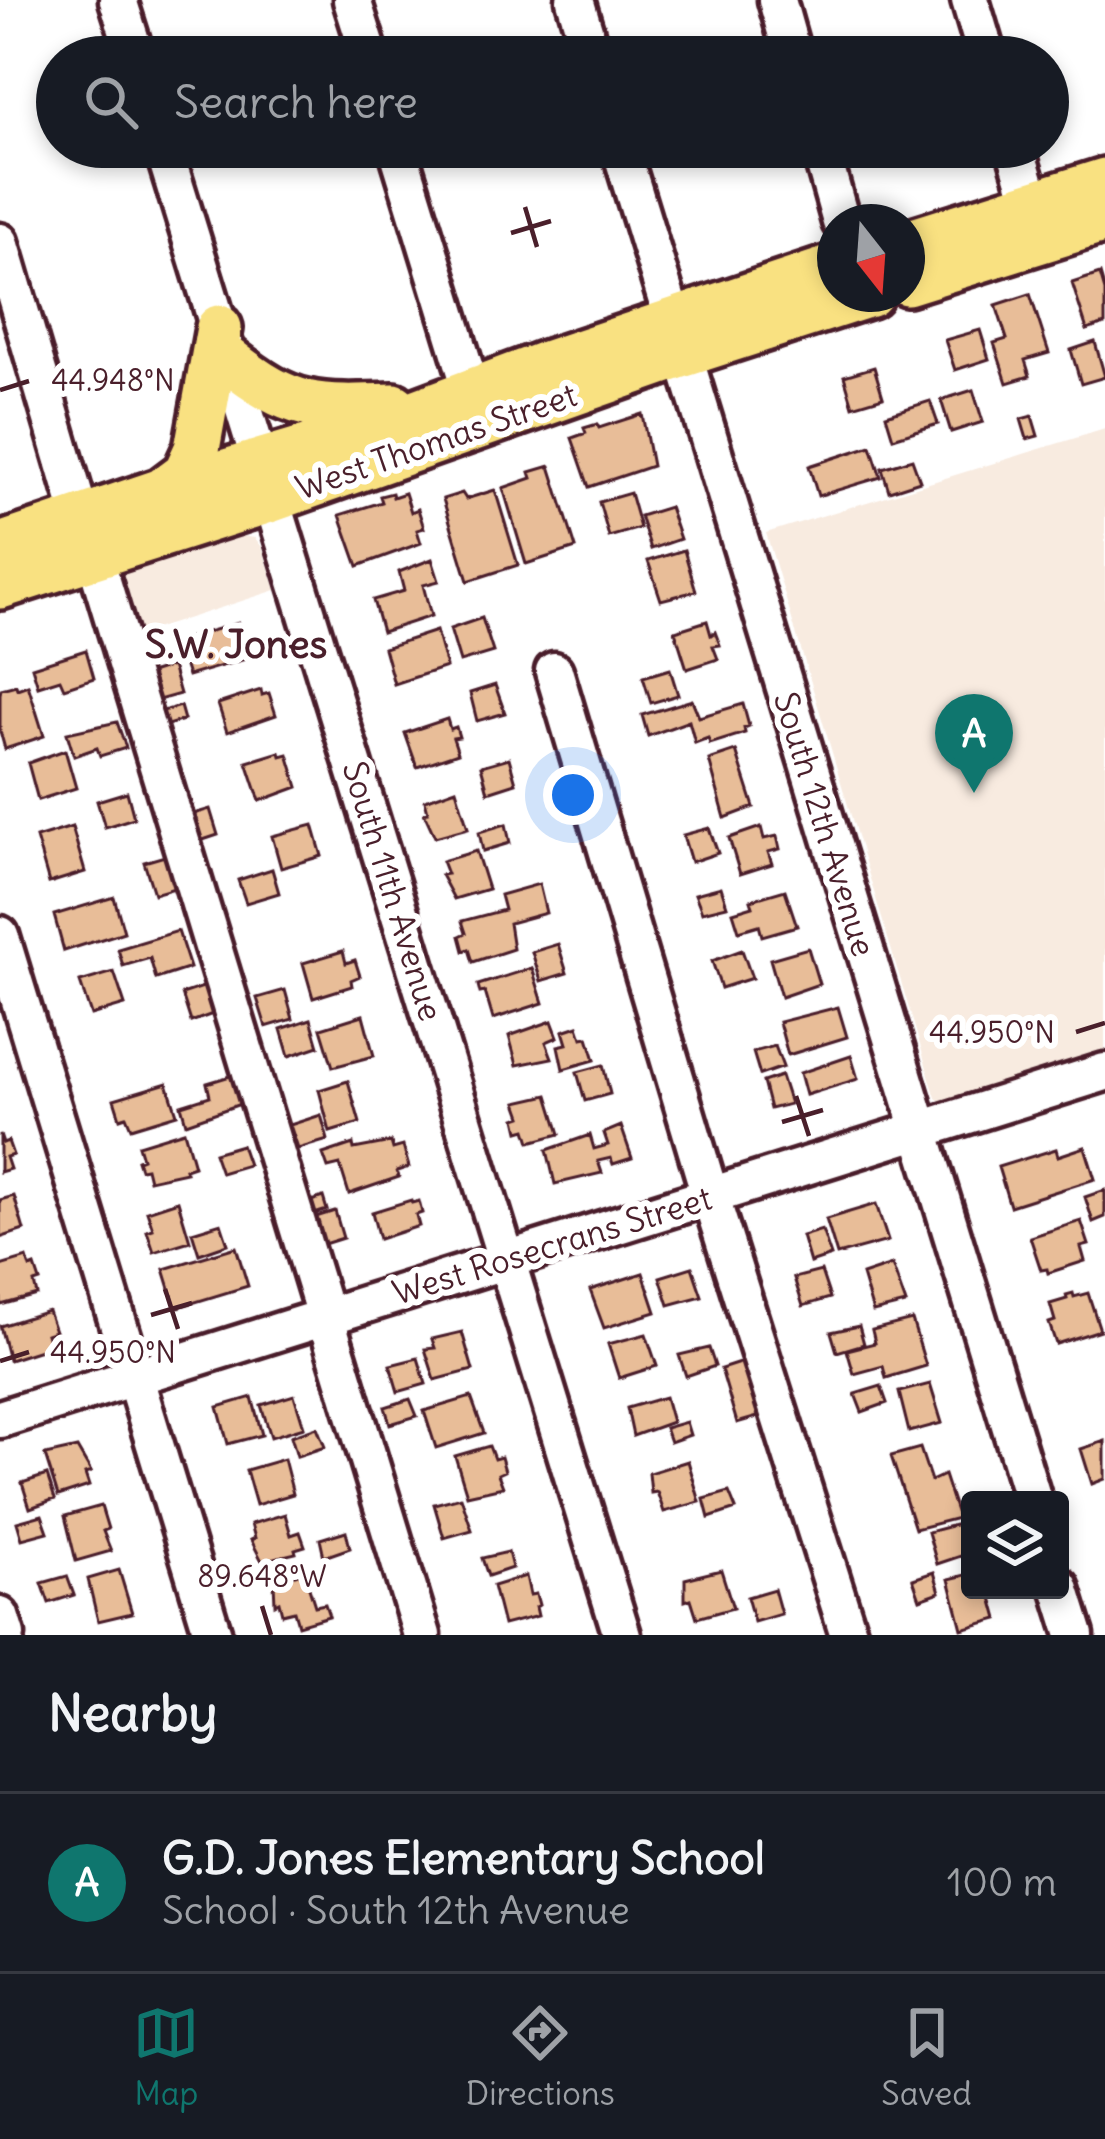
<!DOCTYPE html>
<meta charset="utf-8">
<style>
:root{--surface:#171b24;--page:#20242c;--text:#f1f3f6;--muted:#9ea1a6;--line:#363941;--accent:#0f766e}
body{margin:0;font-family:Delius,sans-serif;background:var(--page);color:var(--text)}
.controls{position:absolute;right:36px;bottom:36px;display:grid;overflow:hidden;border-radius:12px;box-shadow:0 6px 18px #0003}
.controls button{width:108px;height:108px;display:grid;place-items:center;padding:0;border:0;border-bottom:3px solid var(--line);background:var(--surface);color:var(--text);font:60px sans-serif}
.compass{position:absolute;left:817px;top:204px;width:108px;height:108px;border-radius:50%;background:var(--surface);box-shadow:0 6px 18px #0003;rotate:163deg}
.you{position:absolute;left:573px;top:795px;width:42px;height:42px;margin:-30px;border:9px solid #fff;border-radius:50%;background:#1a73e8;box-shadow:0 0 0 18px #1a73e833}
.badge{display:grid;place-items:center;width:78px;height:78px;border-radius:50%;background:var(--accent);color:#fff;font-size:39px;font-weight:700}
.pin{position:absolute;translate:-50% -99px;filter:drop-shadow(0 3px 6px #0008)}
.pin::after{content:'';position:absolute;top:63px;width:42px;height:36px;background:inherit;clip-path:polygon(0 0,100% 0,50% 100%)}
.list{margin:0;padding:0;list-style:none}
h2{display:flex;justify-content:space-between;align-items:center;height:156px;margin:0;padding:0 48px;font-size:51px}
h2 small{font-size:39px;font-weight:400;color:var(--muted)}
.list li{display:grid;grid-template-columns:78px 1fr auto;gap:36px;align-items:center;box-sizing:border-box;height:180px;padding:0 48px;border-top:3px solid var(--line)}
.list b{display:block;font-size:45px;white-space:nowrap}
.list p{margin:0;font-size:39px;white-space:nowrap;color:var(--muted)}
.list em{font-size:39px;font-style:normal;color:var(--muted)}
.icon{flex:none;width:66px;height:66px;fill:none;stroke:currentColor;stroke-width:2;stroke-linecap:round;stroke-linejoin:round}
.map{position:relative;flex:none;width:1105px;height:1635px;overflow:hidden}
.search{position:absolute;background:var(--surface);box-shadow:0 6px 18px #0003;left:36px;right:36px;top:36px;height:132px;display:flex;align-items:center;gap:30px;box-sizing:border-box;padding:0 42px;border-radius:66px;color:var(--muted);font-size:45px}
.sheet{height:336px;background:var(--surface)}
nav{display:flex;justify-content:space-around;align-items:center;box-sizing:border-box;height:168px;border-top:3px solid var(--line);background:var(--surface);font-size:33px;color:var(--muted)}
nav a{display:grid;justify-items:center;gap:6px}
nav .on{color:var(--accent)}
.map>svg:first-child{display:block}
.built{fill:#f8ebe0}
.building{fill:#e8bd98;stroke:#4a1f2b;stroke-width:3}
.lines{fill:none;stroke-linecap:round;stroke-linejoin:round}
.minor-casing{stroke:#4a1f2b;stroke-width:45}
.major-casing{stroke:#4a1f2b;stroke-width:54}
.minor{stroke:#fff;stroke-width:36}
.major{stroke:#f9e181;stroke-width:45}
.ticks{fill:none;stroke:#4a1f2b;stroke-width:4.5}
.labels{text-anchor:middle;stroke-width:12;stroke-linejoin:round;paint-order:stroke}
.street-label{font-size:33px;fill:#4a1f2b;stroke:#fff}
.quarter-label{font-size:39px;font-weight:bold;fill:#4a1f2b;stroke:#fff}
.ticks-label{font-size:30px;text-anchor:middle;fill:#4a1f2b;stroke:#fff;stroke-width:12;stroke-linejoin:round;paint-order:stroke}
</style>
<div class="map">
<svg width="1105" height="1635" viewBox="0 0 1105 1635">
<rect width="100%" height="100%" fill="#fff"/>
<filter id="ink" filterUnits="userSpaceOnUse"><feTurbulence type="fractalNoise" baseFrequency=".00833" numOctaves="2"/><feDisplacementMap in="SourceGraphic" scale="24" xChannelSelector="R" yChannelSelector="G"/><feConvolveMatrix kernelMatrix="1 2 1 2 8 2 1 2 1" color-interpolation-filters="sRGB"/></filter>
<g filter="url(#ink)">
<!-- built -->
<path class="built" d="M1105 429V1053L943 1103 936 1098 766 533Z
M242 536 255 538 262 547 276 590 127 638 110 576Z"/>
<!-- building -->
<path class="building" d="M1100 274 1105 291V324L1087 330 1072 283Z
M1030 294 1049 353 1025 360 1030 376 1007 383 994 343 1007 339 996 305Z
M980 330 989 359 955 370 945 340Z
M1095 342 1105 377 1081 384 1071 350Z
M874 367 883 397 853 406 844 376Z
M973 390 983 422 951 432 941 400Z
M930 401 938 424 893 438 886 415Z
M642 414 652 466 589 487 572 438 586 433 584 428 597 424 599 428Z
M1032 416 1038 436 1027 439 1021 419Z
M871 446 881 477 818 496 809 466Z
M912 459 920 481 889 491 882 468Z
M550 466 576 548 526 564 503 488 532 478 530 472Z
M495 490 518 565 468 581 443 499 462 493 466 499Z
M392 493 393 497 405 493 411 512 418 509 424 528 417 530 421 543 358 566 340 515 382 502 380 496Z
M630 493 640 528 609 537 599 502Z
M669 507 680 539 651 549 640 516Z
M684 550 696 591 661 600 648 561Z
M432 559 439 581 423 585 431 616 382 632 373 600 404 591 399 572Z
M482 618 493 652 460 662 450 629Z
M707 621 711 635 715 632 720 645 713 646 718 659 687 669 675 631Z
M238 623 249 658 188 676 176 641Z
M436 631 446 667 394 684 384 648Z
M86 650 94 678 64 688 60 679 38 686 32 667Z
M172 666 180 694 148 703 141 676Z
M670 669 678 695 651 703 643 677Z
M16 685 17 689 28 685 44 736 5 749 0 731V694L1 689Z
M495 685 505 713 477 721 470 693Z
M261 690 262 695 269 693 276 715 227 732 218 704Z
M692 700 699 717 743 704 749 726 744 728 745 733 710 744 708 738 695 743 689 721 648 736 642 715Z
M180 706 184 720 154 729 149 715Z
M447 719 450 729 456 727 459 737 453 738 458 753 417 767 405 733Z
M117 722 126 748 100 756 97 748 74 756 67 733Z
M65 750 76 788 38 800 28 763Z
M736 751 754 807 725 818 709 760Z
M280 752 281 756 288 754 298 787 260 801 247 762Z
M509 758 516 783 488 792 481 766Z
M456 789 468 828 435 837 424 813 428 812 425 800Z
M127 792 134 818 105 827 97 801Z
M210 809 218 835 191 844 183 817Z
M506 824 510 843 483 851 479 832Z
M313 825 322 856 281 868 272 836Z
M72 827 85 872 49 883 36 838Z
M761 827 764 839 777 836 780 849 768 852 772 864 740 874 729 838Z
M709 828 718 853 691 862 683 835Z
M476 851 488 889 454 899 441 875 447 874 442 861Z
M175 853 185 885 154 894 144 862Z
M272 869 279 893 246 903 238 880Z
M539 884 546 913 509 923 513 949 473 962 469 949 464 951 460 936 466 933 462 921 504 910 500 895Z
M721 887 727 906 702 912 695 894Z
M785 890 797 926 762 936 759 925 739 931 733 912 753 906 751 900Z
M114 897 124 932 64 951 54 915Z
M178 931 190 968 156 979 150 958 123 966 118 949Z
M558 944 567 973 541 981 532 952Z
M808 948 819 984 781 997 770 959Z
M742 950 752 978 721 988 712 961Z
M343 951 346 963 355 960 360 976 351 980 352 986 313 998 303 963Z
M532 968 543 1003 493 1019 485 992 480 993 478 985Z
M114 972 125 1005 91 1015 80 982Z
M212 984 221 1011 191 1022 182 994Z
M285 990 293 1019 266 1027 257 998Z
M838 1007 847 1037 788 1055 779 1022Z
M363 1015 374 1056 333 1067 321 1028Z
M311 1019 319 1046 289 1056 281 1029Z
M552 1021 558 1037 546 1042 552 1058 517 1065 509 1036Z
M578 1026 582 1038 588 1037 595 1060 563 1069 558 1046 567 1044 563 1031Z
M775 1046 783 1067 760 1075 753 1052Z
M851 1056 858 1079 806 1095 800 1073Z
M603 1065 610 1094 585 1101 577 1072Z
M237 1074 246 1102 186 1123 181 1105 210 1096 207 1083Z
M781 1076 790 1104 770 1109 763 1082Z
M348 1081 360 1123 330 1132 319 1090Z
M167 1083 177 1114 131 1128 126 1116 120 1118 114 1099Z
M548 1095 560 1134 530 1142 526 1129 519 1131 516 1118 522 1116 517 1102Z
M321 1115 328 1140 298 1149 290 1125Z
M621 1126 632 1158 613 1164 611 1158 598 1161 602 1173 555 1184 547 1150 590 1135 594 1149 608 1145 604 1133Z
M184 1131 194 1166 185 1169 186 1172 149 1180 146 1168 140 1169 137 1160 142 1158 138 1145Z
M0 1134 3 1143 8 1141 13 1155 6 1157 10 1169 0 1172Z
M391 1142 393 1149 403 1146 409 1167 397 1171 399 1177 349 1194 340 1165 328 1168 323 1154 353 1144 354 1149Z
M241 1145 248 1165 221 1173 214 1153Z
M1085 1147 1095 1179 1010 1206 998 1167 1056 1149 1058 1156Z
M1105 1190V1217L1093 1222 1085 1197Z
M14 1196 24 1230 0 1238V1200Z
M323 1197 327 1210 308 1216 305 1203Z
M411 1200 412 1203 419 1201 422 1213 416 1215 419 1226 379 1239 372 1212Z
M178 1201 190 1241 154 1252 147 1231 153 1229 147 1211Z
M876 1204 888 1241 837 1255 826 1219Z
M335 1211 343 1238 311 1248 303 1221Z
M1081 1221 1089 1245 1081 1247 1085 1261 1048 1273 1047 1269 1041 1270 1030 1237Z
M221 1223 228 1244 199 1254 192 1232Z
M822 1230 831 1256 810 1263 802 1236Z
M236 1247 248 1286 176 1308 164 1269Z
M27 1258 30 1268 35 1266 40 1281 34 1283 37 1295 1 1305 0 1266Z
M892 1265 906 1304 873 1312 862 1275Z
M692 1267 702 1296 669 1305 660 1277Z
M821 1271 830 1298 803 1306 794 1278Z
M643 1273 656 1312 604 1328 590 1290Z
M1073 1293 1074 1297 1088 1293 1100 1330 1056 1344 1049 1323 1055 1321 1050 1304 1067 1299 1066 1295Z
M48 1311 55 1331 46 1334 50 1347 9 1360 0 1326Z
M912 1320 926 1366 886 1378 883 1366 854 1374 847 1350 875 1343 872 1330Z
M859 1326 864 1344 837 1352 831 1332Z
M462 1332 473 1370 435 1380 425 1349 435 1348 432 1339Z
M646 1334 657 1366 619 1378 608 1344Z
M709 1348 715 1366 686 1376 679 1355Z
M418 1358 426 1384 398 1392 390 1365Z
M752 1359 768 1414 737 1423 721 1369Z
M930 1384 942 1423 909 1432 899 1392Z
M881 1386 887 1403 862 1412 855 1394Z
M294 1395 304 1427 271 1437 261 1405Z
M252 1397 262 1435 228 1444 218 1407Z
M471 1397 484 1433 436 1448 424 1411Z
M665 1397 672 1422 633 1436 627 1408Z
M410 1399 417 1416 390 1424 385 1407Z
M686 1422 690 1435 670 1442 665 1428Z
M317 1427 325 1447 297 1456 291 1436Z
M1105 1441V1479L1092 1484 1081 1449Z
M489 1446 494 1459 501 1457 505 1471 498 1474 503 1487 467 1495 455 1456Z
M77 1448 91 1472 85 1474 89 1486 58 1496 45 1455Z
M920 1448 931 1481 944 1475 958 1518 915 1529 891 1456Z
M284 1459 293 1494 256 1505 246 1470Z
M688 1461 700 1502 664 1512 657 1492 651 1493 649 1473Z
M47 1475 55 1499 30 1508 22 1483Z
M729 1492 736 1509 709 1518 704 1499Z
M461 1497 472 1530 444 1538 434 1504Z
M101 1506 108 1529 103 1531 111 1551 76 1561 65 1516Z
M285 1514 291 1535 300 1532 305 1546 295 1549 296 1553 262 1561 251 1540 255 1538 251 1524Z
M42 1515 48 1532 22 1539 17 1522Z
M970 1521V1553L937 1564 928 1532Z
M346 1531 350 1548 324 1557 320 1539Z
M508 1552 512 1568 488 1576 482 1558Z
M119 1570 132 1613 98 1621 88 1579Z
M721 1570 733 1608 697 1618 691 1599 685 1601V1579Z
M304 1572 315 1606 325 1604 329 1616 298 1625 294 1611 282 1614 279 1602 275 1604 274 1582Z
M934 1572 940 1592 920 1599 913 1579Z
M970 1574V1590H990L998 1619 962 1629 949 1579Z
M67 1576 74 1595 49 1603 42 1583Z
M526 1576 530 1595 536 1594 539 1605 536 1607 538 1616 503 1625 493 1586Z
M774 1589 781 1614 754 1622 747 1597Z"/>
<g class="lines">
<!-- minor casing -->
<g class="minor-casing">
<path id="minor" d="M118 0 136 57
M352 0 370 57
M575 0 592 57
M777 0 793 57
M970 0 987 57
M163 147 622 1635
M397 147 472 392
M620 147 1033 1500
M820 147 841 222
M1015 147 1032 204
M0 242 81 518
M94 555 422 1635
M554 671 710 1195 849 1635
M0 935 213 1635
M0 1419 1105 1072
M1060 1587 1075 1635
M0 1616 6 1635"/>
</g>
<!-- major casing -->
<g class="major-casing">
<path id="major" d="M907 243 1105 181
M907 282 1105 220
M229 360C291 410 316 409 394 406
M162 491 186 473 197 449 219 328
M0 546 162 491 374 428 548 363 835 267
M0 586 272 499 684 354 870 294"/>
</g>
<!-- minor -->
<use href="#minor" class="minor"/>
<!-- major -->
<use href="#major" class="major"/>
</g>
</g>
<!-- ticks -->
<path class="ticks" d="M525 207 537 247M511 233 551 221M0 390 29 381M1076 1032 1105 1023M796 1096 809 1136M782 1122 823 1110M165 1289 178 1329M151 1315 192 1303M0 1361 29 1352M262 1606 271 1635"/>
<g class="labels">
<!-- street labels -->
<g class="street-label">
<text transform="translate(436 441) rotate(-19)" y="12">West Thomas Street</text>
<text transform="translate(825 824) rotate(73)" y="12">South 12th Avenue</text>
<text transform="translate(393 891) rotate(73)" y="12">South 11th Avenue</text>
<text transform="translate(552 1245) rotate(-17)" y="12">West Rosecrans Street</text>
</g>
<!-- quarter labels -->
<g class="quarter-label">
<text x="236" y="658">S.W. Jones</text>
</g>
</g>
<g class="ticks-label">
<text x="113" y="391">44.948°N</text>
<text x="992" y="1043">44.950°N</text>
<text x="113" y="1363">44.950°N</text>
<text x="262" y="1587">89.648°W</text>
</g>
</svg>
<div class="controls">
<button><svg class="icon" aria-label="layers" viewBox="0 0 24 24"><path d="M12 4l9 5-9 5-9-5zM3 14l9 5 9-5"/></svg></button>
</div>
<svg class="compass" viewBox="-18 -18 36 36"><path d="M0-13l5 13h-10z" fill="#e53935"/><path d="M0 13l5-13h-10z" fill="#9ea1a6"/></svg>
<div class="you"></div>
<div class="pin badge" style="left:974px;top:793px">A</div>
<div class="search"><svg class="icon" aria-label="search" viewBox="0 0 24 24"><circle cx="10" cy="10" r="6"/><path d="M15 15l6 6"/></svg>Search here</div>
</div>
<section class="sheet">
<h2>Nearby<small></small></h2>
<ul class="list">
<li><span class="badge">A</span><div><b>G.D. Jones Elementary School</b><p>School · South 12th Avenue</p></div><em>100 m</em></li>
</ul>
</section>
<nav>
<a class="on"><svg class="icon" aria-label="map" viewBox="0 0 24 24"><path d="M3 6l6-2 6 2 6-2v14l-6 2-6-2-6 2zM9 4v14M15 6v14"/></svg>Map</a>
<a><svg class="icon" aria-label="directions" viewBox="0 0 24 24"><path d="M12 3l9 9-9 9-9-9zM9 14v-3h6M13 9l2 2-2 2"/></svg>Directions</a>
<a><svg class="icon" aria-label="saved" viewBox="0 0 24 24"><path d="M7 4h10v16l-5-4-5 4z"/></svg>Saved</a>
</nav>
